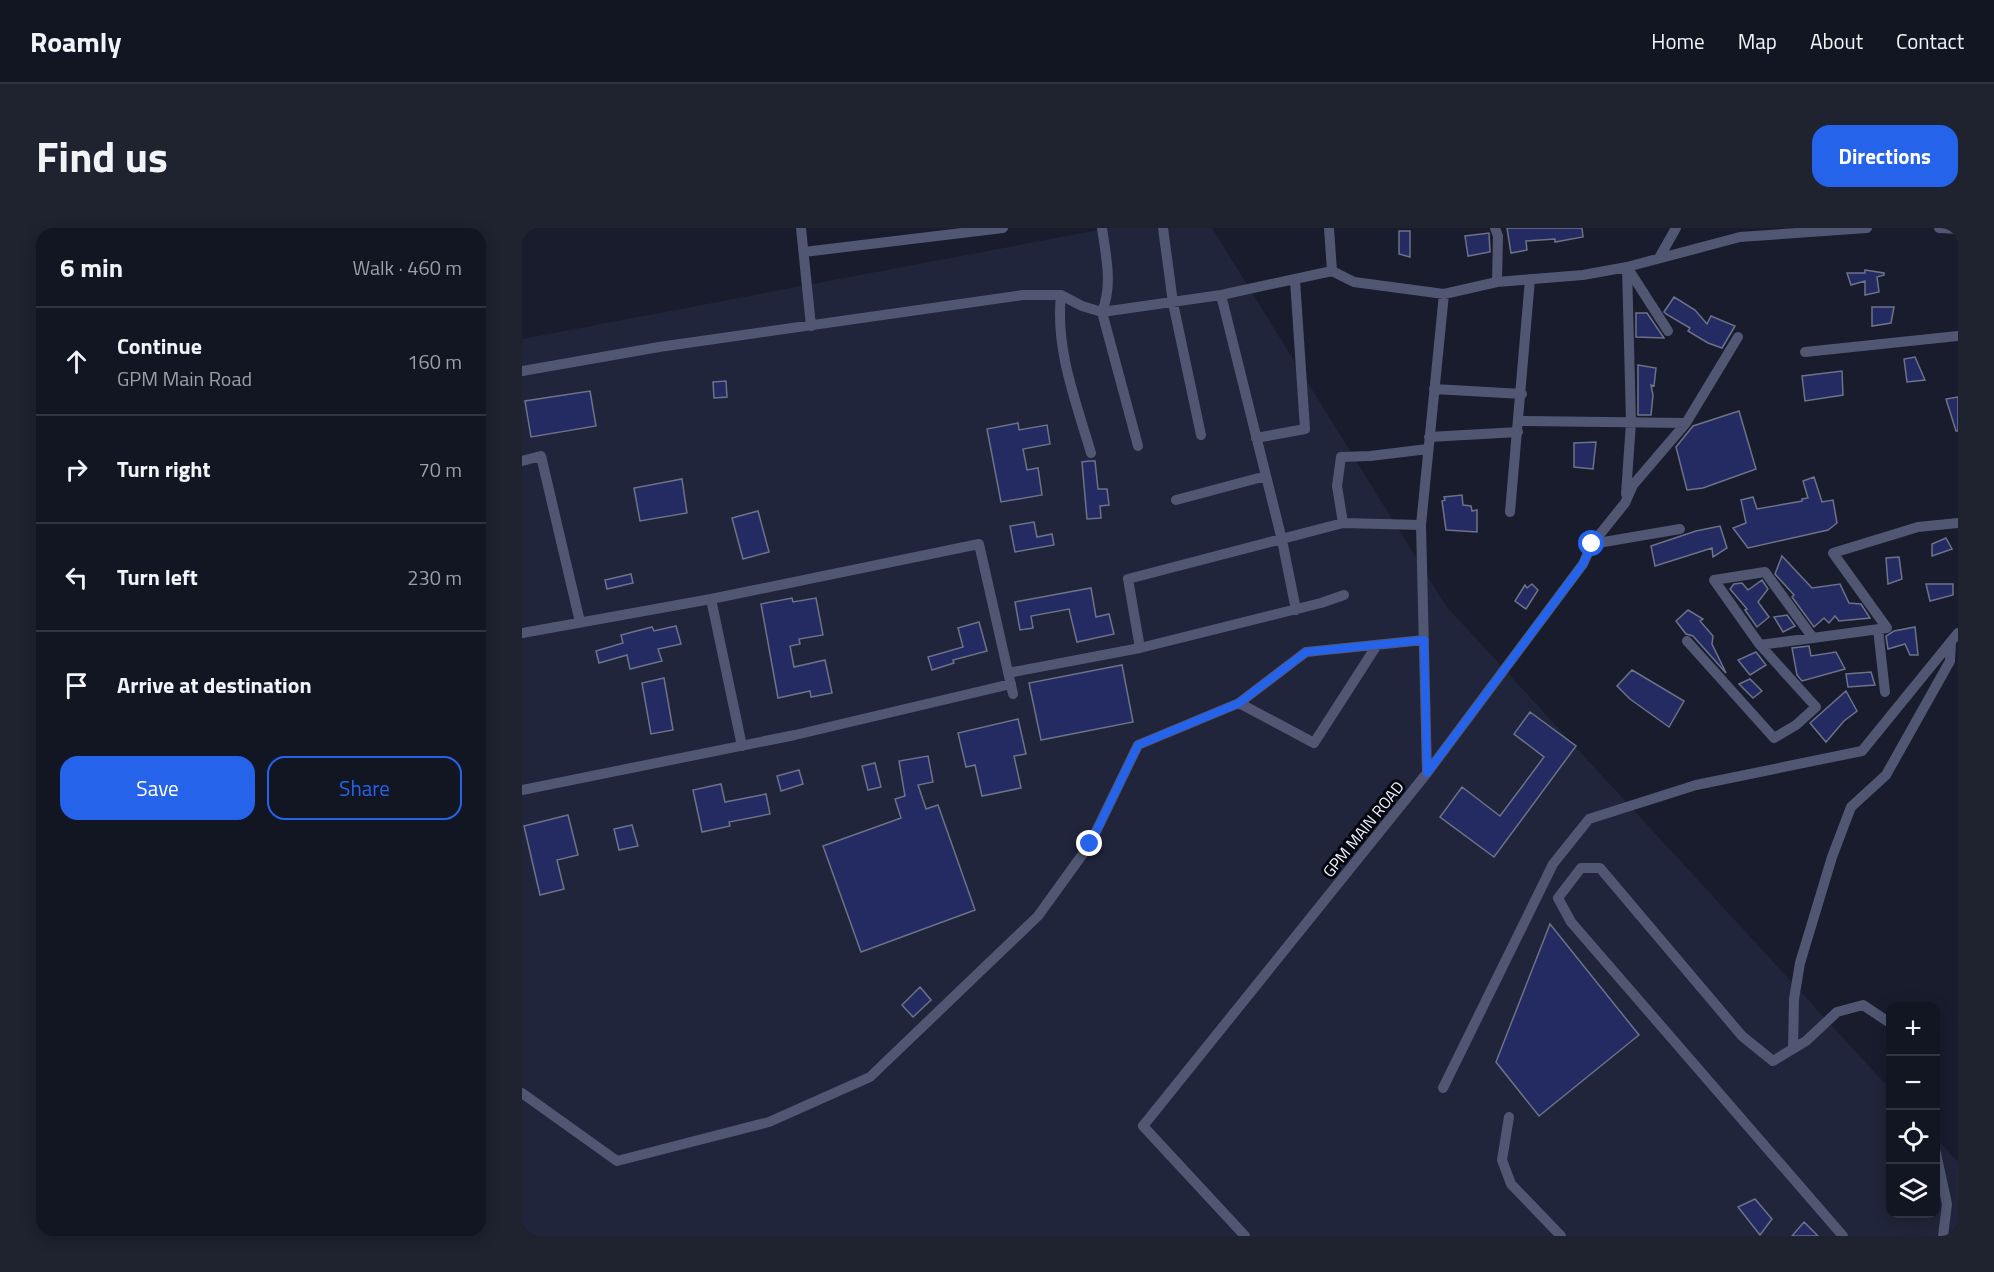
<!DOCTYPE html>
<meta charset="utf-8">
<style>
:root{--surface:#121522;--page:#1f222f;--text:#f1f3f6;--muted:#9c9fa5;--line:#313440;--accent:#2563eb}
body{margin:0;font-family:"Titillium Web",sans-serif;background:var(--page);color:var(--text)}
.controls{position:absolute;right:18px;bottom:18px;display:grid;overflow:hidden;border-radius:12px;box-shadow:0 3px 15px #0003}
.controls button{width:54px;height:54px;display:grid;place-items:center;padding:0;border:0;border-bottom:2px solid var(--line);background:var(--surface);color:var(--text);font:30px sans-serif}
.stop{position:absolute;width:18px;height:18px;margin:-14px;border:4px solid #2563eb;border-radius:50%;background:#fff}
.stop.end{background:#2563eb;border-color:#fff;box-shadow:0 2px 6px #0008}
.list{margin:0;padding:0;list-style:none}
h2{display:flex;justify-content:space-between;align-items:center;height:78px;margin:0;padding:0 24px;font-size:26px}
h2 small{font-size:20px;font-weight:400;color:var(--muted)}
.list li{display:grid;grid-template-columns:39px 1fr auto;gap:18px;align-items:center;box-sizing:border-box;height:108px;padding:0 24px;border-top:2px solid var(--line)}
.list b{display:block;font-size:22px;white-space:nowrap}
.list p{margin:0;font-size:20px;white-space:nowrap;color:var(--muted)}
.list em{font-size:20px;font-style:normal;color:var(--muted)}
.actions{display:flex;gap:12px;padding:18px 24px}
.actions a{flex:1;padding:14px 0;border:2px solid var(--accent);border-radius:18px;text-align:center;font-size:21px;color:var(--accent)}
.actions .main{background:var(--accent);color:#fff}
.icon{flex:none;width:33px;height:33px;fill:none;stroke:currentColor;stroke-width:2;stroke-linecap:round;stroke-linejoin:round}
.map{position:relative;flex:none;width:1436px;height:1008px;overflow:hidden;border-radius:18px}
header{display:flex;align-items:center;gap:36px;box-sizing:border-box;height:84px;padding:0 30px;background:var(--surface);border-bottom:2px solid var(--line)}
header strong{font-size:28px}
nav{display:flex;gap:33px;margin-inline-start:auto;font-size:21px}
.intro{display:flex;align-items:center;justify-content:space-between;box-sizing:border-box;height:144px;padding:0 36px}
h1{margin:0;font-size:42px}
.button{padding:15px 27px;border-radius:18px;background:var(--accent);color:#fff;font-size:21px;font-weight:700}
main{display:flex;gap:36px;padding:0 36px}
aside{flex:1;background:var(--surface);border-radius:18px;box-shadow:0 3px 15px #0003}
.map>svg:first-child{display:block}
.built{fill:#20253b}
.building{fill:#242b63;stroke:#6c7287;stroke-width:1.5}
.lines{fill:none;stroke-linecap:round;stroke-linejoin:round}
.street{stroke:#515772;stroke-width:10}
.route{stroke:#2563eb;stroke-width:8}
.labels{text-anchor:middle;stroke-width:6;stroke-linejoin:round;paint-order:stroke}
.street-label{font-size:16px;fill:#eff2fe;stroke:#06070e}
</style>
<header>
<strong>Roamly</strong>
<nav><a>Home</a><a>Map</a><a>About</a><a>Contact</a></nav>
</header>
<div class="intro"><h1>Find us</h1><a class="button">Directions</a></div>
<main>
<aside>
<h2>6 min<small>Walk · 460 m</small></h2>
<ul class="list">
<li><svg class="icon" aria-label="ahead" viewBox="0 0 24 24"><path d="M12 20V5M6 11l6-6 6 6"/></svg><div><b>Continue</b><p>GPM Main Road</p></div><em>160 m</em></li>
<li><svg class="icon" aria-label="right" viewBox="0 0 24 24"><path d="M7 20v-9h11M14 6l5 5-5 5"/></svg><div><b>Turn right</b></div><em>70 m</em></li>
<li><svg class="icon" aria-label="left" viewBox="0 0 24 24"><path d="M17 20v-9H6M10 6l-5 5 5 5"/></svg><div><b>Turn left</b></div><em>230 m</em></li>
<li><svg class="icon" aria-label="arrive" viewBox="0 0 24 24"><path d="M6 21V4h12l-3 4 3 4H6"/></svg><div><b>Arrive at destination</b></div></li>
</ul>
<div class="actions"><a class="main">Save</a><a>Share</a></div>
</aside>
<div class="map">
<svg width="1436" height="1008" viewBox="0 0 1436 1008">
<rect width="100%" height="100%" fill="#181c2d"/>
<!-- built -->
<path class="built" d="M587 0H690L924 378 1368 861V986H1414V910L1436 934V1008H0V111Z"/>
<!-- building -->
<path class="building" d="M985 0H1060L1061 9 1033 14V11L1004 13 1005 22 989 25Z
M877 3H888V29L877 26Z
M967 5 968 24 946 28 943 8Z
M1343 42 1362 45V47L1355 49 1357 64 1343 67V53L1329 57 1325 45H1343Z
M1152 69 1173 82 1185 96 1189 88 1213 98 1200 120 1186 115 1166 103 1168 100 1144 86 1142 84Z
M1350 79H1372L1369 95 1350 98Z
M1114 85H1125L1142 110 1114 109Z
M1393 129 1403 152 1385 154 1382 131Z
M1116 137 1134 140 1132 158 1129 157 1131 167 1129 187H1116Z
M1320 143 1321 167 1283 173 1280 148Z
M204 153 205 169 192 170 191 154Z
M68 163 74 198 9 209 3 173Z
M1436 169V203H1434L1424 171Z
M1217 183 1234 241 1181 260 1165 262 1154 219 1171 198Z
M496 195 497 202 525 197 528 216 501 221 505 242 516 240 520 267 479 274 465 201Z
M1074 214 1071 241 1052 239V215Z
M567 233H573L576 261H585L587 277 578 278 579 290 565 291 560 234Z
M1292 249 1300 274 1311 272 1315 295 1306 302 1226 320 1211 300 1224 295 1219 272 1231 269 1235 281 1280 273V271L1286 270 1281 253Z
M160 251 165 285 118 293 112 260Z
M940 267 941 277 949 278 950 283 955 282V304L924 302 920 273 923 272 922 269Z
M236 283 247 324 221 331 210 290Z
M512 294 515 309 530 306 532 317 493 324 488 298Z
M1198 298 1205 320 1191 329 1190 320 1133 338 1129 318 1174 303Z
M1424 310 1430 321 1410 328V316Z
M1260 328 1290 360 1318 356 1327 375 1339 376 1348 390 1317 393 1313 388 1307 395 1302 390 1292 399 1270 369 1272 367 1253 346Z
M1377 329 1380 351 1366 356 1364 330Z
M109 346 111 355 85 361 83 352Z
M1240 352 1246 361 1236 374 1247 389 1235 399 1223 382 1225 381 1208 361 1212 356 1220 355 1226 362Z
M1010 356 1016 362 1004 381 993 373 1003 357 1005 360Z
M1404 356H1431V367L1408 373Z
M569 360 574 389 587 386 592 406 555 414 547 381 509 388 511 400 498 402 493 374Z
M270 370 271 374 294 370 301 407 277 411 278 416 268 418 272 439 303 432 310 465 289 469 288 463 256 470 239 376Z
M1166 382 1181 391 1178 393 1191 408 1190 416 1204 445 1171 408 1164 406 1154 393Z
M1265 387 1273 398 1261 404 1252 389Z
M457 394 465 423 431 432 432 435 410 442 406 429 441 419 436 400Z
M154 398 159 416 136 421 140 433 108 441 105 427 77 435 74 423 101 415 99 407 130 399 132 403Z
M1393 399 1396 427H1388L1383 416 1366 421 1364 408 1372 403Z
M1287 418 1289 428 1314 424 1323 441 1280 453 1275 447 1270 420Z
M1234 424 1244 437 1228 447 1216 432Z
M600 437 611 494 519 512 507 455Z
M1110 442 1162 473 1147 499 1108 471 1095 458Z
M1349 444 1353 457 1326 459 1324 446Z
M142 450 151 502 129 506 120 455Z
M1228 451 1240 463 1231 470 1217 456Z
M1324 463 1335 483 1322 493 1304 514 1288 495Z
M1008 484 1054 518 972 629 918 589 940 559 978 588 1022 529 992 506Z
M496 491 504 526 492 528 499 560 460 568 453 537 444 539 436 505Z
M406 528 411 554 396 557 404 581 416 577 453 682 339 724 301 618 379 590 373 571 383 568 377 533Z
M353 535 359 559 346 562 340 538Z
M277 542 281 556 259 563 255 548Z
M199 556 203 574 244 566 248 586 207 594 208 598 180 604 171 562Z
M46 587 56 627 35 632 42 661 18 667 2 598Z
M110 597 116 618 97 622 92 601Z
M1028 696 1117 807 1017 888 974 834Z
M398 759 409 772 391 789 380 777Z
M1233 971 1250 991 1238 1007 1216 979Z
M1282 994 1296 1008H1270Z"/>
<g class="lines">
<!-- street -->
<path class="street" d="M279 0 289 98
M580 0C584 29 591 56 580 84L616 218
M641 0 651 75 679 207
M807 0 810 43 832 54 922 66 975 54 1061 47 1105 39 1218 9 1345 0
M973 0 976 8 975 54
M1417 0 1436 1
M282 24 481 0
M1137 30 1154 0
M1105 39 1146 103
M539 67C533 121 554 174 569 225
M1283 124 1436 108
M0 143 137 119 501 67H539L560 78 580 84 699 67
M912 161 1000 166
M997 193 1164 195
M907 209 996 204
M734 210 783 201 773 52
M0 233 19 228 58 394
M1104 266 1109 194 1105 39
M654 272 744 248
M988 284 1008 51
M821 295 815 258 819 229 848 228 906 221
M1070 316 1158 301
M822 367 799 375 618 420 606 351 821 295 899 297
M189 371 457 316 491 466
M774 382 760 312 699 67 810 43
M1356 401 1363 464
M0 405 189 371 220 518
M1165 413 1252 510 1274 497 1294 479 1238 417 1365 400 1311 325 1396 299 1436 295
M1238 417 1192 352 1243 344 1291 410
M486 445 618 420
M717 475 784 424 902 412
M905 545 899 297 922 66
M0 562 273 507 489 456
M1271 821 1272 771 1278 735 1310 629 1329 579 1364 547 1428 433 1429 414
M921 860 1031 636 1067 591 1174 557 1340 523 1436 405
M0 865 95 933 247 894 348 849 516 688 568 616 616 517 717 475 792 515 855 417
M987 889 980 932 989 956 1039 1008
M1414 925 1425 976 1421 1008
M723 1008 621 898 905 545 1061 336 1070 316 1103 275 1111 257 1164 195 1216 109
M1321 1008 1049 694 1036 670 1059 640H1078L1220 808 1251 833 1284 813 1315 784 1341 777 1368 795"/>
</g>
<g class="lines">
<!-- route -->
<path class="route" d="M568 616 616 517 717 475 784 424 902 412 905 545 1061 336 1070 316"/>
</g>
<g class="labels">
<!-- street labels -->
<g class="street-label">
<text transform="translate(841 601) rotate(-51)" y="6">GPM MAIN ROAD</text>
</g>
</g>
</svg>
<div class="controls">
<button>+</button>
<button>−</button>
<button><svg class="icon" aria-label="locate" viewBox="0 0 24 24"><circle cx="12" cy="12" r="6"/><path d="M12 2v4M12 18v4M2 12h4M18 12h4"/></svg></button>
<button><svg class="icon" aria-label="layers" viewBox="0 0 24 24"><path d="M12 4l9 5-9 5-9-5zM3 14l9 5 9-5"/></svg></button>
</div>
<div class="stop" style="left:1070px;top:316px"></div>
<div class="stop end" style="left:568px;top:616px"></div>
</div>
</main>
